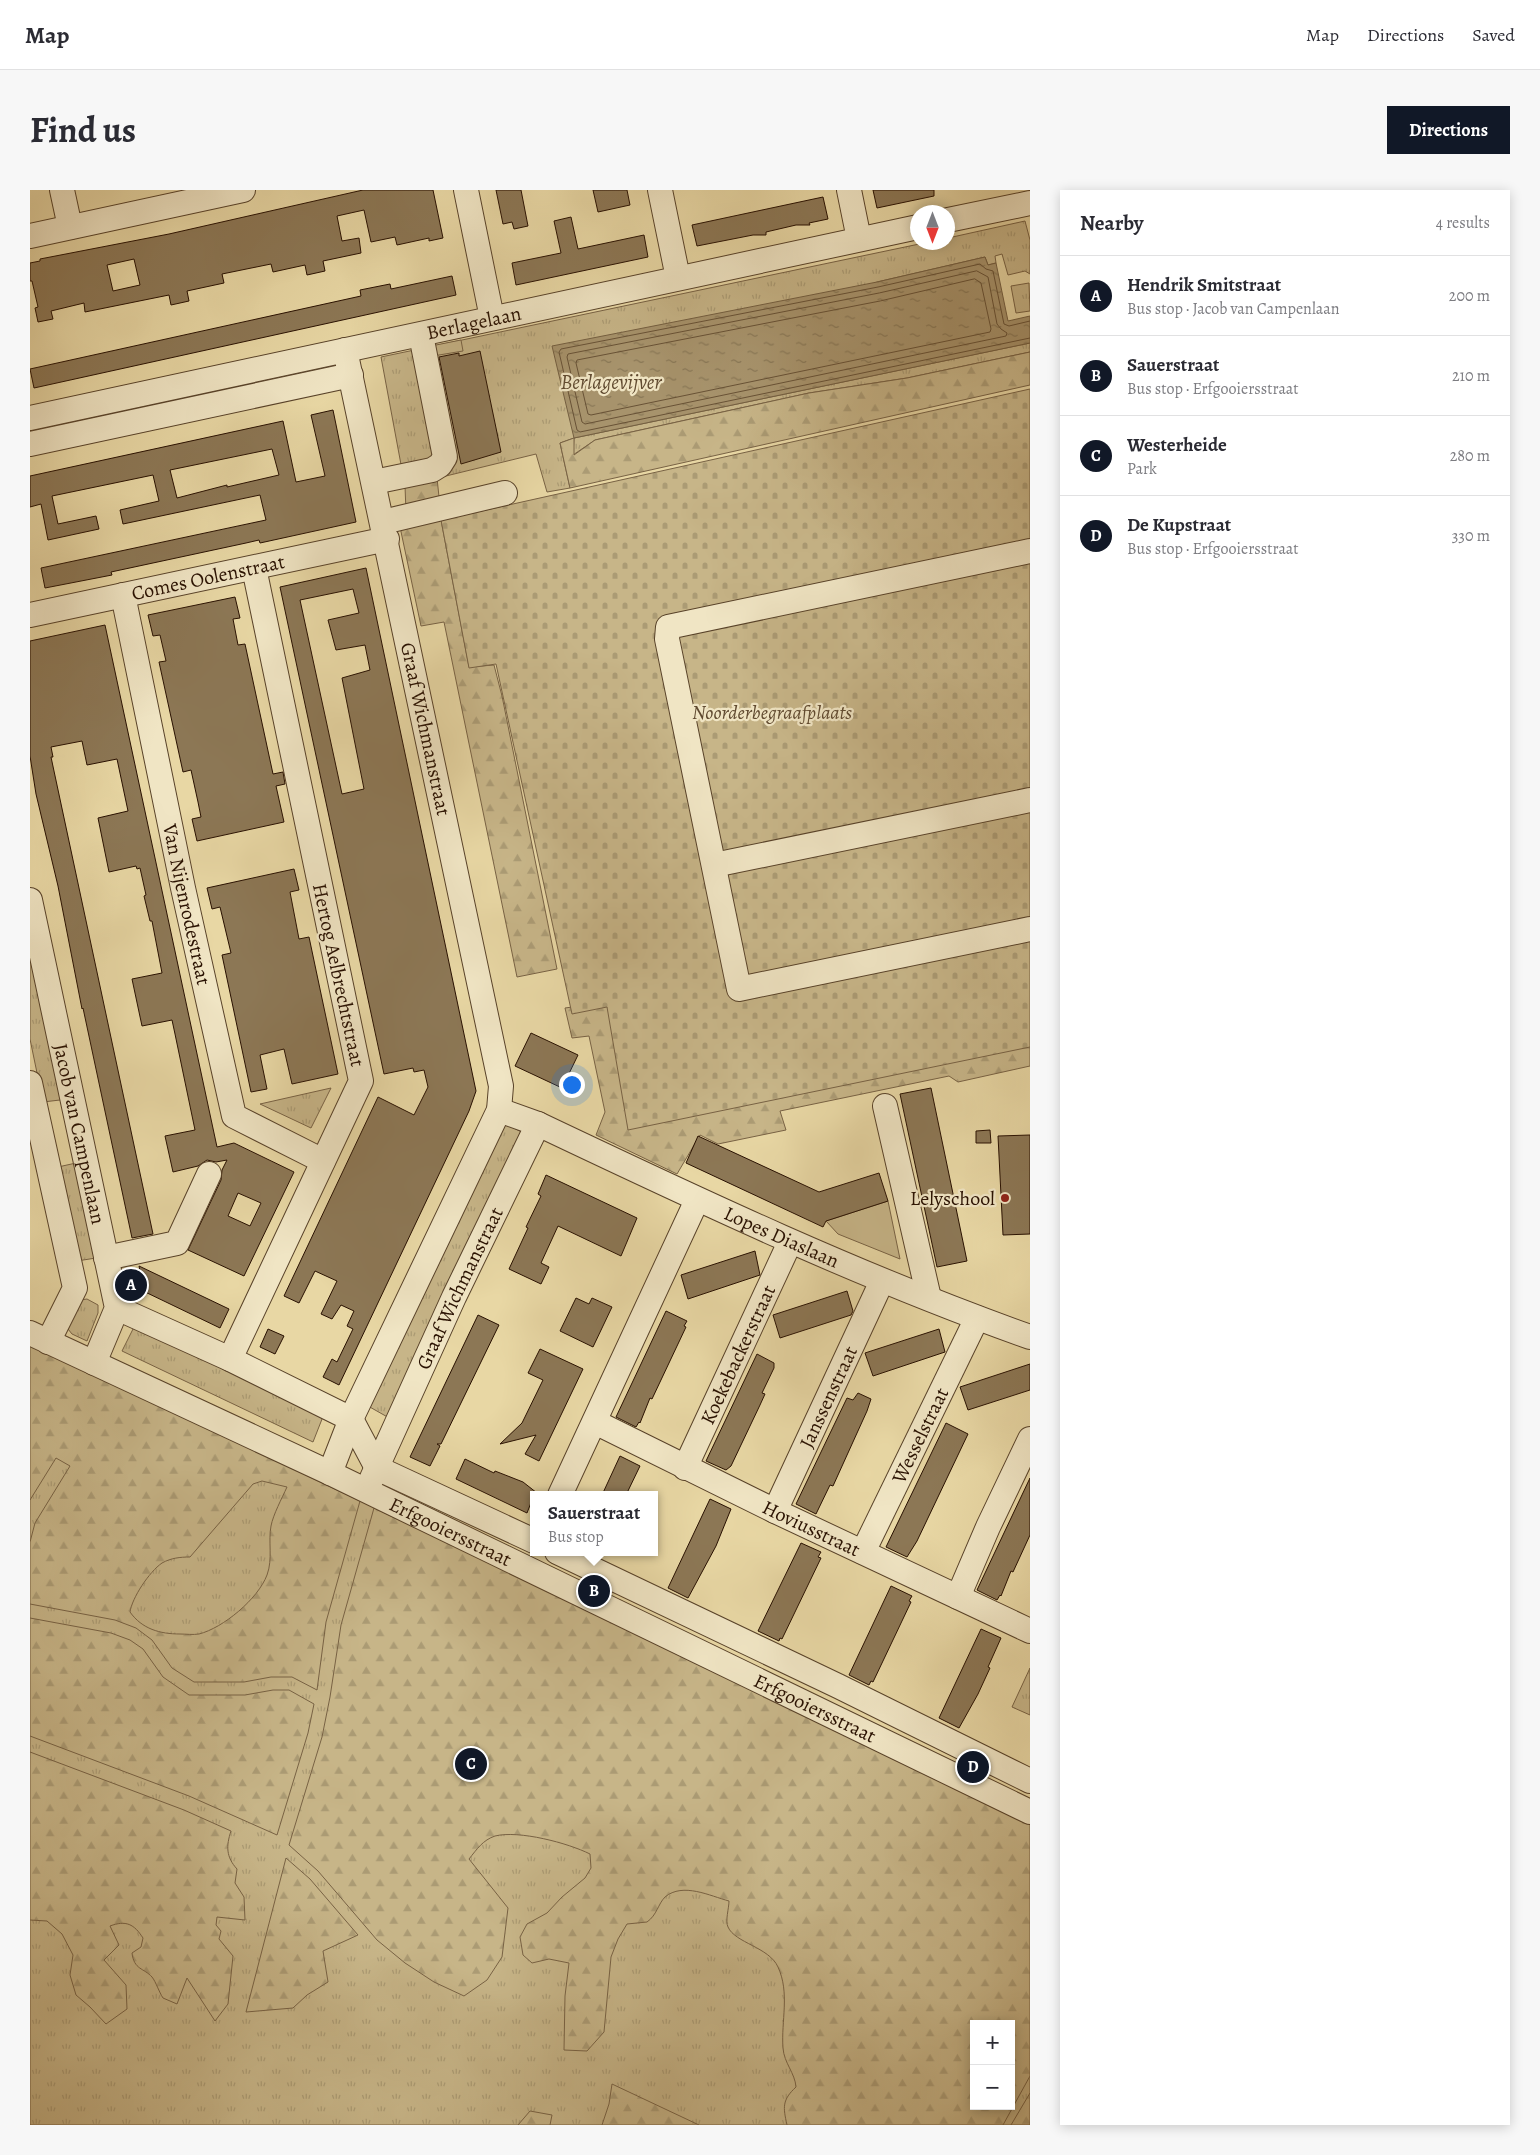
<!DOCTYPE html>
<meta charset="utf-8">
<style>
:root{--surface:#fff;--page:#f7f7f7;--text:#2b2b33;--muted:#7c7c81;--line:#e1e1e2;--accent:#111827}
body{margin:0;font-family:Alegreya,serif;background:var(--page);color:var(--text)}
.controls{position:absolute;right:15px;bottom:15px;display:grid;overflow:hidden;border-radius:0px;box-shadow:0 2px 12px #0003}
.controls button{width:45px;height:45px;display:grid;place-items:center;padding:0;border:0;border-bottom:1px solid var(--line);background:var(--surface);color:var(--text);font:25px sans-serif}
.compass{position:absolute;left:880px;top:15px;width:45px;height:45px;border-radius:50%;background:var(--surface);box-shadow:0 2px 12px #0003;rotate:180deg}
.you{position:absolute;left:541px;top:894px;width:18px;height:18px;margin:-12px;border:4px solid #fff;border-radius:50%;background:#1a73e8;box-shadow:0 0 0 8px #1a73e833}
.badge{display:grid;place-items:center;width:32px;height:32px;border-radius:50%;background:var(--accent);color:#fff;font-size:16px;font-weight:700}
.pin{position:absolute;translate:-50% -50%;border:2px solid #fff;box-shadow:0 1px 5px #0006}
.popup{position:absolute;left:500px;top:1301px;width:128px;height:65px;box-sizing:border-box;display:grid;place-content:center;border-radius:0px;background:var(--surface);filter:drop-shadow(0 1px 4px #0005);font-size:16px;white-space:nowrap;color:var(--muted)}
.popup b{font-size:19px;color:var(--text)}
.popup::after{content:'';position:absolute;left:50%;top:100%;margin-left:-10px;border:10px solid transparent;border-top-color:var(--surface)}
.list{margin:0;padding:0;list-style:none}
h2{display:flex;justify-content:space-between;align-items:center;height:65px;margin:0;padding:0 20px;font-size:21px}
h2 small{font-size:16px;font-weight:400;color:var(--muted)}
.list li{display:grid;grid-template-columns:32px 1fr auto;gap:15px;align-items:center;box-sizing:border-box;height:80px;padding:0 20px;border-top:1px solid var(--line)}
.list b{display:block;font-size:19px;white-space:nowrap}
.list p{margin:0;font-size:16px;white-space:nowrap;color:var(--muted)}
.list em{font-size:16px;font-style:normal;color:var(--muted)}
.map{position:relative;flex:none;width:1000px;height:1935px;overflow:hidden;border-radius:0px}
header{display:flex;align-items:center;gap:30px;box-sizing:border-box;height:70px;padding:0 25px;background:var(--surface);border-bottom:1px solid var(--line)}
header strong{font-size:24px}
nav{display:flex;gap:28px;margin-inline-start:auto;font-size:18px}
.intro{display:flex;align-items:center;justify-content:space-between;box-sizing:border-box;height:120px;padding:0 30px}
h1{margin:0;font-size:35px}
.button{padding:12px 22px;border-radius:0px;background:var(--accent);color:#fff;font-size:18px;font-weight:700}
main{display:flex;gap:30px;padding:0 30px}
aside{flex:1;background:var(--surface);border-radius:0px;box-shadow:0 2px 12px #0003}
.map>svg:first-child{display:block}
.grass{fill:url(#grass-tufts);stroke:#786244;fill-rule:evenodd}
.forest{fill:url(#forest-firs);stroke:#786244;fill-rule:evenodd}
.cemetery{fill:url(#cemetery-stones);stroke:#786244}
.garden{fill:#c7b588;stroke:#786244}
.water{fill:url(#water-ripples);stroke:#745f41}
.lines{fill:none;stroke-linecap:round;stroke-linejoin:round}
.shore{stroke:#685236;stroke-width:1}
.building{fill:#8c7755;stroke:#281000;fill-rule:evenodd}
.minor-casing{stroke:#584229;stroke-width:26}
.minor{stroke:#f0e5c4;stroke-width:24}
.poi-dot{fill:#8f2418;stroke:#f0e5c4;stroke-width:2}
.labels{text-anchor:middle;stroke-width:4.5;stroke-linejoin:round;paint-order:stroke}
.street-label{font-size:20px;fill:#281000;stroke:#f0e5c4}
.park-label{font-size:20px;font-style:italic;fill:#604a30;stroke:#f0e5c4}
.poi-label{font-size:20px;fill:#281000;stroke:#f0e5c4;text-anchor:end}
.water-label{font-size:21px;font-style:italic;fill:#614b31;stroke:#f0e5c4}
</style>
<header>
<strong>Map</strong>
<nav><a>Map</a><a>Directions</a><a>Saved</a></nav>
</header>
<div class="intro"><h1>Find us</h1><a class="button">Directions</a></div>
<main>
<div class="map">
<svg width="1000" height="1935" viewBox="0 0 1000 1935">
<defs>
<pattern id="grass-tufts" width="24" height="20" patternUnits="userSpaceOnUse" patternTransform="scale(1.25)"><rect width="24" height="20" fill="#c7b588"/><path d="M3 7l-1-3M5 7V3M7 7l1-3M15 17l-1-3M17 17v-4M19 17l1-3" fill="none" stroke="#ab9b74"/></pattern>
<pattern id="forest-firs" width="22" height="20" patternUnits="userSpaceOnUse" patternTransform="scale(1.25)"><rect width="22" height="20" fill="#c7b588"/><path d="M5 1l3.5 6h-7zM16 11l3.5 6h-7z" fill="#ab9b74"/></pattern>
<pattern id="cemetery-stones" width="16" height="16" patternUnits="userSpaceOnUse" patternTransform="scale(1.25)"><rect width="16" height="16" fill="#c7b588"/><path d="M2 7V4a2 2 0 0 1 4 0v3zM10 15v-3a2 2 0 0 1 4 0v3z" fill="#ab9b74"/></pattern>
<pattern id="water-ripples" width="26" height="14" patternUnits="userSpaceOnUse" patternTransform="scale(1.25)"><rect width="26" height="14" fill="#a7936c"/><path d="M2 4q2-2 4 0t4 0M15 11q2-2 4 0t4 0" fill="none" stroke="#887756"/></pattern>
</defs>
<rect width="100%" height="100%" fill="#e8d7a4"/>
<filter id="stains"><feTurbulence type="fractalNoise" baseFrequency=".004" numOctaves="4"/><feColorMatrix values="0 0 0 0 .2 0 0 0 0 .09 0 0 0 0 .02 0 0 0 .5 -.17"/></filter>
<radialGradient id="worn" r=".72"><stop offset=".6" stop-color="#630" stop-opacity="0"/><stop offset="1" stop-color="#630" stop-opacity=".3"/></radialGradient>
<!-- grass -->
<path class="grass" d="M995 31 1000 50V84L995 81 978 85 972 64 965 66 966 73 958 75 955 67 847 92 544 248 1000 153V162L877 188 779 203 565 250 543 265 544 248 530 253 540 298 517 302 506 264 375 296 351 167 894 53 918 52V48Z
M999 93 1000 121 986 123 981 96Z
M0 741 35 905 30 910 13 912 0 849Z
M301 898 281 938 230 914Z
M471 931 495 944 361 1229 338 1216Z
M46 973 66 1068 47 1071 28 977Z
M57 1109 68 1115V1123L57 1151 42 1144 38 1139 50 1110Z
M106 1133 294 1224 283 1252 92 1161Z
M0 1153 318 1304 378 1335 1000 1629V1935H0ZM944 1834H981V1916H944Z
M1000 1478V1525L982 1517Z"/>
<!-- forest -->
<path class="forest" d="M1000 162V195L540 298 530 253 544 248V265L565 250 779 203 877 188Z
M407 288 410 316 376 322 375 296Z
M411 330 439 477 464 475 472 506 527 779 487 787 414 432 391 436 370 337Z
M578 812 1000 849V876L928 892 919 886 750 921 756 940 688 954 670 945 647 984 566 945 575 922 559 846 542 848 535 818Z
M0 1153 330 1311 296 1432 287 1500 262 1487H241L214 1492H164L142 1478 122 1450 106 1438 85 1430 0 1414V1352L5 1333 40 1276 26 1268 0 1310ZM232 1291 257 1297C252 1308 243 1325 241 1336 238 1351 243 1369 237 1385 228 1409 193 1438 169 1444 163 1445 156 1444 150 1444 130 1444 112 1439 100 1422 102 1408 119 1382 132 1373 141 1368 150 1367 160 1367L223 1294Z
M344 1318 1000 1629V1886L973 1935H757C753 1917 752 1910 766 1897 765 1883 754 1873 753 1858 751 1831 760 1803 748 1777 739 1757 705 1753 698 1737 695 1731 699 1718 699 1711 680 1706 653 1692 635 1707 628 1714 627 1725 617 1732L597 1734 588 1749 581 1767 574 1842 557 1861 534 1860 535 1806 539 1773 519 1769 502 1773 493 1765 490 1747 497 1734 517 1723 532 1707 555 1688 561 1678 560 1664C538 1653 489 1640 465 1646 453 1650 447 1659 439 1669L478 1718 472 1767 457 1790 434 1806 404 1792 375 1773 347 1750 288 1681 259 1655 292 1547 300 1507 311 1435ZM944 1834H981V1916H944Z
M0 1428 81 1443 100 1450 113 1459 133 1487 159 1505H215L243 1500H259L284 1514 278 1543 247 1645 159 1606 0 1546Z
M0 1562 154 1620 201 1641C196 1656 196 1667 207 1679L205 1693 214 1707 215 1730 187 1727 186 1735 191 1741 189 1749 203 1766 198 1814 185 1831 157 1788 147 1814 133 1808C129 1802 126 1792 122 1787 114 1778 104 1780 102 1763L111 1757 113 1748C104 1734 96 1730 80 1736L89 1755 74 1770 96 1795 97 1819 76 1834 60 1817 46 1805 40 1785 43 1765 32 1744 17 1731 0 1730Z
M256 1668 280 1689 328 1745 293 1761 298 1792 277 1805 263 1818 216 1822Z
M582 1894 669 1935H572L579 1914Z
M1000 1903V1935H981Z
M500 1921 522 1925 520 1935H488Z"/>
<!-- cemetery -->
<path class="cemetery" d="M1000 199V857L598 940 577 817 542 824 466 474 439 478 411 330Z"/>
<!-- garden -->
<path class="garden" d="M431 150 433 161 403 166 401 156Z
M858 1011 870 1069 808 1044 796 1031Z"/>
<!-- water -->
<path class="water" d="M955 67 958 75 966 73 978 131 1000 126V153L544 248 522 156 847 92Z"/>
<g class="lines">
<!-- shore -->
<path class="shore" d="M947 81 958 87 967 134 971 139 977 143 976 146 555 234 552 232 537 167 538 164 849 103Z
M945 89 951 93 961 139 960 142 561 225 558 224 546 173 547 170 850 111Z
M1000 131 979 136 974 134 963 81 956 79 950 74 848 97 531 159 529 162 547 240 550 242 1000 148"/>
</g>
<!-- building -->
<path class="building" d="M333 0H403L413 48 399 51V48L367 55 365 47 341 52 334 20 307 26 312 51 329 48 331 63 293 71 295 81 277 85 275 75 243 82 241 74 192 84 194 93 157 101 159 111 141 115 139 105 55 122 54 113 21 121 23 129 8 132 5 118 8 117 2 91H0V73L10 71V69L139 44ZM104 69 110 95 83 101 77 75Z
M466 0H491L498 36 484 39 482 32 473 34Z
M563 0H597L600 15 568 22Z
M843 0H904V6L847 18Z
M793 7 798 29 779 33 780 35H766L736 42V45H723L667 56 662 35Z
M541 27 548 59 614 45 618 67 486 95 482 73 531 63 524 31Z
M422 86 426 105 4 198 0 179 331 106 330 100 360 94 361 99Z
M450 161 471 262 431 274 409 167 429 163V166Z
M303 220 326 332 230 353 229 350 216 353 81 382 82 385 15 398 11 378 236 330 230 305 93 334 90 320 129 311 123 285 22 306 28 334 66 326 69 339 18 350 11 314 0 317V286L253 231 266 292 295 286 281 225ZM242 259 249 285 197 297V295L147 308 140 280Z
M336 378 446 901 439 921 309 1195 293 1187 302 1169 307 1172 323 1139 317 1136 324 1121 311 1115 302 1129 291 1124 307 1091 285 1081 269 1113 254 1106 348 907 384 925 398 897 394 880 384 882 383 878 354 884 250 397ZM323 399 329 423 298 430 306 460 335 455 340 480 312 488 334 599 312 604 270 410Z
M205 407 210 428 203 429 208 455 215 454 243 584 253 582 255 594 246 596 254 632 167 651 162 629 171 627 168 612 161 580 153 582 129 472 136 471 130 445 123 446 118 425Z
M75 435 187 957 204 953 264 982 214 1086 158 1060 191 990 192 980 197 970 186 972 177 970 168 976 143 982 135 946 165 940 145 844 142 830 112 836 102 789 132 783 122 731H120L114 706 116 705 110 678 107 679 106 676 79 682 68 628 98 621 87 569 57 575 52 551 21 557 23 567H21L123 1044 102 1048 53 818 52 819 28 696 6 604 0 566V451ZM208 1003 231 1013 220 1036 198 1026Z
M264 679 269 700 260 702 269 749 279 747 308 884 262 894 254 859 230 865 237 899 221 902 192 765 201 763 190 717 182 719 177 698Z
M501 843 548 865 532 898 485 876Z
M901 898 937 1071 907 1077 870 904Z
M960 940 961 953H946V941Z
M1000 945V1044L973 1045 968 946Z
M668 946 789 1002 849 983 858 1011 796 1031 793 1037 656 973Z
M516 985 607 1028 591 1066 528 1036 511 1073 519 1077 511 1094 479 1079 498 1038 496 1037 511 1006 508 1004Z
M725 1061 730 1085 658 1109 651 1085Z
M109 1076 199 1119 190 1138 111 1100 113 1095Z
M817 1101 823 1121 821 1125 750 1148 743 1125Z
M546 1108 559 1114 562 1108 582 1117 563 1157 530 1141Z
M636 1121 657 1131 654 1136 656 1137 622 1209 620 1208 610 1233 609 1232 606 1237 586 1227Z
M448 1125 469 1135 411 1254H407L410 1256 400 1276 380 1267Z
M238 1139 254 1146 245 1164 230 1157Z
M909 1139 915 1162 843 1186 835 1163Z
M510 1159 553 1179 509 1271 495 1264 506 1245 470 1254 492 1233 513 1190 498 1183Z
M727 1164 744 1173V1178L732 1203 735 1204 730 1215 701 1276 696 1280 676 1271Z
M1000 1174V1200L938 1220 930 1197Z
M828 1203 841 1209 837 1221 803 1296 800 1295 786 1324 766 1314 817 1208 823 1210Z
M916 1233 938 1244 887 1351 877 1367 856 1357Z
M590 1266 610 1276 596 1305H572Z
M435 1269 464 1283 465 1281 493 1292 507 1303 504 1305 497 1323 426 1289Z
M1000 1288V1345L983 1382 981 1381 971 1406 970 1405 967 1410 947 1400Z
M680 1309 701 1319 686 1356 658 1408 638 1398Z
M771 1353 791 1362 788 1367 791 1368 752 1449 750 1448 749 1451 728 1441Z
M861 1396 882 1406 879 1411 881 1412 843 1492 841 1491 839 1495 819 1485Z
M951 1439 971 1448 958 1477 960 1478 948 1504 929 1538 909 1528Z"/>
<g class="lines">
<!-- minor casing -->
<g class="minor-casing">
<g id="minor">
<path d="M32 0 40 37"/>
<path d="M436 0 462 128"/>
<path d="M630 0 648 88"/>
<path d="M819 0 829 49"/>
<path d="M918 30 1000 13"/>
<path d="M0 46 213 0"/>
<path id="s1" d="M0 228 888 37"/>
<path d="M0 254 321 185"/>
<path d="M344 292 402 280 410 275 415 267 391 145"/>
<path d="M353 332 475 303"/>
<path d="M1000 361 638 437 637 449 709 799 1000 739"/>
<path id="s2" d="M93 405 153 698 204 926 293 971"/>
<path id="s3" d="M0 425 357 349"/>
<path d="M684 675 1000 610"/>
<path id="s4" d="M0 710 87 1118 64 1173"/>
<path d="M0 893 45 1098 18 1152"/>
<path d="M855 916 899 1108"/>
<path id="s5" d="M469 920 508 934C670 1011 831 1087 1000 1147"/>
<path d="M76 1068 147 1053 179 984"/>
<path d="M87 1118 200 1169 321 1229 347 1278 504 1351"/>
<path id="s6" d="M0 1143 300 1283 1000 1622"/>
<path d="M200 1169 331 891 224 378"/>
<path id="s7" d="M565 1232 745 1321 1000 1441"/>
<path id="s8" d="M655 1278 760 1052"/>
<path d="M300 1283 321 1229 469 920 471 896 315 160"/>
<path id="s9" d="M342 1288 424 1107 508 934"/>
<path d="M530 1305 667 1010"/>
<path id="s10" d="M745 1321 852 1091"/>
<path d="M527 1362 808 1496 1000 1591"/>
<path id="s11" d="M833 1362 947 1128"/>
<path d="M928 1407 958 1337 1000 1249"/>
</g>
</g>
<!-- minor -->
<use href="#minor" class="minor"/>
</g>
<!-- markers -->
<circle class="poi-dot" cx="975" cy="1008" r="5"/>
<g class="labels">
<!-- street labels -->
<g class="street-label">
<text dy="7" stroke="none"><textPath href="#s1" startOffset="454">Berlagelaan</textPath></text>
<text dy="7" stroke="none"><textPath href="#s3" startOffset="182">Comes Oolenstraat</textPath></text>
<text transform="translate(396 539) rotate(78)" y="7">Graaf Wichmanstraat</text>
<text dy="7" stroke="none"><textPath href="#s2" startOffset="316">Van Nijenrodestraat</textPath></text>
<text transform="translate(309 785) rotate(78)" y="7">Hertog Aelbrechtstraat</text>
<text dy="7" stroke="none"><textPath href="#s4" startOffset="239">Jacob van Campenlaan</textPath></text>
<text dy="7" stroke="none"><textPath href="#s5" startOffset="310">Lopes Diaslaan</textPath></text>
<text dy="7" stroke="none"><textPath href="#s9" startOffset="209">Graaf Wichmanstraat</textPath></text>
<text dy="7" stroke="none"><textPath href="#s8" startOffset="125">Koekebackerstraat</textPath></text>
<text dy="7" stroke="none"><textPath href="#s10" startOffset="126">Janssenstraat</textPath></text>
<text dy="7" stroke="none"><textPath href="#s11" startOffset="130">Wesselstraat</textPath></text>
<text dy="7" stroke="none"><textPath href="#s7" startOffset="241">Hoviusstraat</textPath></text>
<text dy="7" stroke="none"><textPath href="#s6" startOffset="465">Erfgooiersstraat</textPath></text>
<text dy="7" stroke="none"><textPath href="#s6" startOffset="870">Erfgooiersstraat</textPath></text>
</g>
<!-- park labels -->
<g class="park-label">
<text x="742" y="529">Noorderbegraafplaats</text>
</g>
<!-- poi labels -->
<g class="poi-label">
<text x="965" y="1015">Lelyschool</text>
</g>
<!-- water labels -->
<g class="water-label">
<text x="581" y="199">Berlagevijver</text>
</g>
</g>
<rect width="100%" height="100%" filter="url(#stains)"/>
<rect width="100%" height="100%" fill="url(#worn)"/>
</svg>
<div class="controls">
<button>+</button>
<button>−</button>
</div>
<svg class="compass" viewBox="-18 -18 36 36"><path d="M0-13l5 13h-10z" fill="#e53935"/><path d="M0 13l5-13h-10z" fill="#7c7c81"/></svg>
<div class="you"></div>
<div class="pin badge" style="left:101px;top:1095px">A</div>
<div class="pin badge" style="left:564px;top:1401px">B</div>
<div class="popup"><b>Sauerstraat</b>Bus stop</div>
<div class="pin badge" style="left:441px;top:1574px">C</div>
<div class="pin badge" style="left:943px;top:1577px">D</div>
</div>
<aside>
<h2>Nearby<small>4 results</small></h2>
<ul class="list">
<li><span class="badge">A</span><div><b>Hendrik Smitstraat</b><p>Bus stop · Jacob van Campenlaan</p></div><em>200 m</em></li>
<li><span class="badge">B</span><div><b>Sauerstraat</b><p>Bus stop · Erfgooiersstraat</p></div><em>210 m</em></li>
<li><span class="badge">C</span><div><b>Westerheide</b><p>Park</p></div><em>280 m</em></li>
<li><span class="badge">D</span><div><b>De Kupstraat</b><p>Bus stop · Erfgooiersstraat</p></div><em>330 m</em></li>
</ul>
</aside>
</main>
